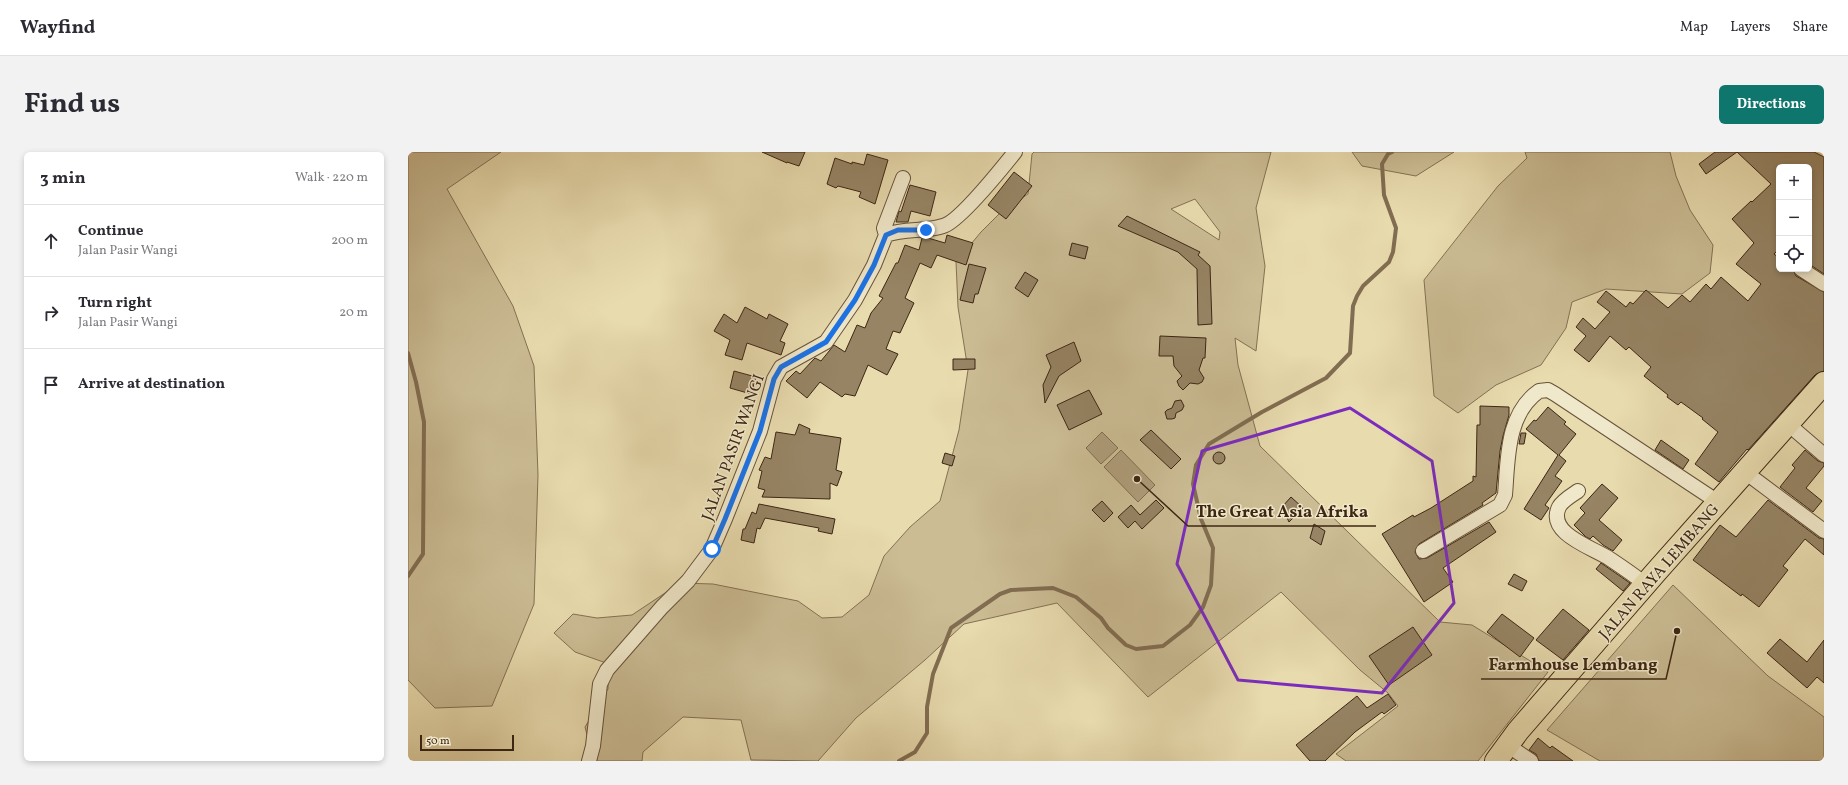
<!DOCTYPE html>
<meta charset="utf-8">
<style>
:root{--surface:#fff;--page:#f2f2f3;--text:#2b2b33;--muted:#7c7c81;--line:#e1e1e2;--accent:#0f766e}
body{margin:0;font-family:Vollkorn,serif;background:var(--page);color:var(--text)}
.controls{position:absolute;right:12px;top:12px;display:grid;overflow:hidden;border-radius:6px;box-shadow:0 2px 6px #0003}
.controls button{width:36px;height:36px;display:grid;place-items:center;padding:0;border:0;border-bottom:1px solid var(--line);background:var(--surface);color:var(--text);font:20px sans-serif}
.scale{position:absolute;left:12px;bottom:10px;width:94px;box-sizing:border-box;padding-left:4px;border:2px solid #3d2614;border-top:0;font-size:11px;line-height:14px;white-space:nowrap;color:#3d2614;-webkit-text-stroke:3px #f0e8ca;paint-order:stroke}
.stop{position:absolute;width:12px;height:12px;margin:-9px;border:3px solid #1a73e8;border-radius:50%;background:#fff}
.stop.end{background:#1a73e8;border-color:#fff;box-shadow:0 1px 4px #0008}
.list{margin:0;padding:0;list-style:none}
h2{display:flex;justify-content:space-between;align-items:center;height:52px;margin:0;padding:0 16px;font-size:17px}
h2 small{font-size:13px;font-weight:400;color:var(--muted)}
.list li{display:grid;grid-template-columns:26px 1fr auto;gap:12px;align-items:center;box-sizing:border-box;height:72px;padding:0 16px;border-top:1px solid var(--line)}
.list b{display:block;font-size:15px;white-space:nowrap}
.list p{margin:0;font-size:13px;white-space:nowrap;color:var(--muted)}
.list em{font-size:13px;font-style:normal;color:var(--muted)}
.icon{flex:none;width:22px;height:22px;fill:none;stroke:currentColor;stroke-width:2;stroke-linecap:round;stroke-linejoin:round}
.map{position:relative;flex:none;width:1416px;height:609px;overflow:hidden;border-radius:6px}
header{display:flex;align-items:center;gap:24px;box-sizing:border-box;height:56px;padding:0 20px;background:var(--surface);border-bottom:1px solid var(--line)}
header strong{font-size:19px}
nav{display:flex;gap:22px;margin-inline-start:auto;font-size:14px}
.intro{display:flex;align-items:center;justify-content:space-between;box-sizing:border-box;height:96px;padding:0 24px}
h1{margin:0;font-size:28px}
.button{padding:10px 18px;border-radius:6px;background:var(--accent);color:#fff;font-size:14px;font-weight:700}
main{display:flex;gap:24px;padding:0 24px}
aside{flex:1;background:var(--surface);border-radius:6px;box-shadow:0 2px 6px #0003}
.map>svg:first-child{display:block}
.green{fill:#cbbc94;stroke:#847154;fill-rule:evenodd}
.water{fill:#ae9d7a;stroke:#816d51}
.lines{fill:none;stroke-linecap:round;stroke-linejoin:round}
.stream{stroke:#816d51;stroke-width:4}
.building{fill:#968464;stroke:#3d2614}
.street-casing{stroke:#68533a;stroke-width:16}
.primary-casing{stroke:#3d2614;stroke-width:24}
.street{stroke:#f0e8ca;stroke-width:14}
.primary{stroke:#e8dbae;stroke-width:22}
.route{stroke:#1a73e8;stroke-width:5}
.marked{fill:none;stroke:#7b2cbf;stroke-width:3;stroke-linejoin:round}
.labels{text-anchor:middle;stroke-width:3;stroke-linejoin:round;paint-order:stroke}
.street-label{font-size:16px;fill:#3d2614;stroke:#f0e8ca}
.leader{fill:none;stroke:#3d2614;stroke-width:1.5}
.callout-dot{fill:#3d2614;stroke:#f0e8ca;stroke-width:1.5}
.callout-label{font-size:17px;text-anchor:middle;font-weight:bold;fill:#3d2614;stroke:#f0e8ca;stroke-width:3;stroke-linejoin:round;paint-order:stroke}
</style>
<header>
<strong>Wayfind</strong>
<nav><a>Map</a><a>Layers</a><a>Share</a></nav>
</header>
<div class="intro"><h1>Find us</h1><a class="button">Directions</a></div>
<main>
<aside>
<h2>3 min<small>Walk · 220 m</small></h2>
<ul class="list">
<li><svg class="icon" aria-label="ahead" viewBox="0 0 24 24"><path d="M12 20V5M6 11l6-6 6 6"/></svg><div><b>Continue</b><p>Jalan Pasir Wangi</p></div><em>200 m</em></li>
<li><svg class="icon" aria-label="right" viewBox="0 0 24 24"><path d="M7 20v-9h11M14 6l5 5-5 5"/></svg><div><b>Turn right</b><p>Jalan Pasir Wangi</p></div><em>20 m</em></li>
<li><svg class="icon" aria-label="arrive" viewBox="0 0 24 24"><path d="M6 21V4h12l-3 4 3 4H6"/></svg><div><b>Arrive at destination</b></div></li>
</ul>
</aside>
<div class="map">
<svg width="1416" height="609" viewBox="0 0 1416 609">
<rect width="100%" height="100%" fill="#e8dbae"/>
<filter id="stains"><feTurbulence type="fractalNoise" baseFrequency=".005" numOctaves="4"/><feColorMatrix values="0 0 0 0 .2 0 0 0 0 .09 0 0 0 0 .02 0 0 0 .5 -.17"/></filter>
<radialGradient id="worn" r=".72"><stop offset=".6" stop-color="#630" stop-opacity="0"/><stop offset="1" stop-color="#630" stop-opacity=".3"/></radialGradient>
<!-- green -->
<path class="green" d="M0 0H93L39 37 105 154 126 214 130 323 126 452 84 554 27 556 0 528Z
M626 0H863L848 56 857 114 848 199 827 186 830 213 852 294 1032 470 1064 473 1140 520 1070 609H938L928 602 990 554 980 541 952 518 873 440 740 545 649 451 556 472 517 508 448 566 410 609 343 608 333 568 275 565 235 600 234 609H186L177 575 200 537 201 512 167 500 146 481 165 462 189 466 224 463 272 431 305 432 390 449 414 466 434 465 461 443 476 404 502 375 532 349 551 278 560 218 550 155 548 110 573 80 593 60 620 42 624 2ZM787 47 812 80 811 88 763 57Z
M944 0H1046L1008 24 954 14Z
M1117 0H1262L1268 24 1282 58 1305 93 1302 121 1274 142 1198 137 1164 150 1158 176 1133 213 1088 233 1050 261 1026 244 1016 128 1090 34 1119 6Z
M1265 433 1360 524 1416 565V609H1192L1139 578Z"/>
<!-- water -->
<path class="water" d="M694 280 710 296 693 312 678 296Z
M713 298 747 333 730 350 696 315Z"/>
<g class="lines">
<!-- stream -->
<path class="stream" d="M0 201 8 230 16 270 15 402 0 424
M491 609 507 600 519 581V555L525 522 543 476 592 442 603 438 645 436 668 445 693 466 700 476 718 493 728 497 755 494 782 473 795 455 803 433 805 396 793 367 785 332 788 313 801 292 854 260 918 226 942 201 945 154 949 144 955 134 981 110 985 100 988 76 976 43 974 12 980 2 984 0"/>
</g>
<!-- building -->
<path class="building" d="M354 0H397L391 14 379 10V11Z
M1307 0H1329L1298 22 1291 12Z
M1329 0H1406L1416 5V122L1401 112V15H1371V97L1366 102 1371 106V117H1385L1388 124 1416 140V219L1407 223 1340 298 1339 297 1311 330 1287 312 1310 280 1294 267 1295 266 1273 250 1270 253 1259 245 1260 243 1236 224 1243 215 1221 195 1218 198 1202 184 1181 210 1166 198 1178 184 1168 175 1175 166 1187 177 1202 160 1189 150 1198 139 1218 155 1222 150 1225 152 1238 138 1260 156 1274 143 1282 150 1298 132 1303 137 1313 125 1340 149 1353 132 1328 112 1346 91 1324 67 1343 49 1344 50 1363 32Z
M459 2 480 8 467 52 451 45 453 40 430 34 428 36 419 32 427 6 444 12V10L456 13Z
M606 20 624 34 598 67 580 53Z
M502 33 528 40 522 64 503 59 500 70H488L491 59 493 60Z
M719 64 792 100 790 103 802 114 804 172 790 173 789 117 770 100 710 74Z
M539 83 565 91 558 113 529 103 523 116 512 111 497 146 506 151 492 181 485 179 478 197 490 202 479 223 460 213 447 244 437 242 434 245 412 230 399 246 378 229 388 219 392 222 406 207 407 206 413 209 426 193 437 200 449 173 457 176 463 161 475 146 471 144 488 111H490L497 93 511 98 514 86H520L537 91Z
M664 91 680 95 677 107 661 103Z
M561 112 578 116 570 142H567L565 151 552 148Z
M617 120 630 128 620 145 607 136Z
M337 155 359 167 361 162 380 172 372 189 377 191 373 203 339 191 334 208 317 203 322 188 306 179 316 162 329 171Z
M752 184 798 186 797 206H795L791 218 796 226 794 230 790 232 782 231 775 238 771 234 769 229 774 224 766 214 765 204H751Z
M666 190 673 209 651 224 637 251 635 233 643 215 638 203Z
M545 207H567V217L545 218Z
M326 219 348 225 343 242 322 236Z
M681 238 694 262 661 278 649 253Z
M773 248 776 254 774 258 768 261 767 266 764 267H759L757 260 759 258 764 256 767 249Z
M1072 254 1101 255V263L1095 284 1092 299 1088 341 1074 351 1075 353 1011 392 1007 400 1011 407 1019 406 1081 370 1088 380 1035 416 1045 430 1016 450 974 382 1005 363 1006 365 1023 356 1065 329V324L1068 325 1069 273H1072Z
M1140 255 1158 270 1156 272 1168 282 1151 303 1158 309 1147 324 1154 329 1137 353 1141 356 1133 368 1116 357 1150 303 1118 277 1126 268 1128 269Z
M391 272 402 277 401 281 433 286 428 318 434 320 429 334 422 331V347L354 345 357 338 350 336 354 319 351 318 357 305 363 307 368 280 387 283Z
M743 278 773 307 763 317 732 288Z
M1113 281H1118L1116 292H1111Z
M1253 288 1281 308 1275 317 1247 298Z
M1397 298 1410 309 1416 311V314L1398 336 1414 349 1405 360 1372 335 1387 316 1384 313Z
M805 306a6 6 0 1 1 12 0a6 6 0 1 1-12 0Z
M537 301 547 304 544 314 534 311Z
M1194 332 1210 346 1191 368 1214 388 1205 399 1195 393 1185 384 1182 387 1178 385 1166 373 1177 361 1172 356Z
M883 345 895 356 881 370 874 355Z
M748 348 756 356 734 377 727 369 720 376 710 365 723 353 732 363Z
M1360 348 1411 386 1416 387V403L1397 387 1375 414 1380 418 1351 455 1334 442 1333 444 1285 408 1312 373 1328 385Z
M694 349 705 361 696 370 684 358Z
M351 352 427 367 424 382 410 379 411 376 357 366 352 377 349 376 346 391 333 388 335 377H337L344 360 348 362Z
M906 372 917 379 913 393 902 386Z
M1193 411 1222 431 1215 439 1188 417Z
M1106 422 1119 429 1114 439 1100 432Z
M1155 457 1181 478 1155 508 1128 488Z
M1094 462 1126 486 1112 505 1079 480Z
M1005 475 1024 503 981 533 961 504Z
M1372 487 1399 510 1416 488V531L1409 525 1399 536 1359 501Z
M980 542 988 553 976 562 974 560 947 580 917 609H902L888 593 949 544 959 556Z
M1130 586 1142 596 1144 594 1165 609H1131L1128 602 1121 598Z"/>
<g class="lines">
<!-- street casing -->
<g class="street-casing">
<path id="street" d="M478 83 476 76 495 26
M1393 117 1416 132
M1380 272 1416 303
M1337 320 1416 379
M1170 339C1164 343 1154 349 1151 355 1138 382 1186 396 1202 407 1214 415 1226 423 1237 432
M1015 399 1092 353 1097 343C1100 308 1098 262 1131 239L1140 238 1147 242 1310 350
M1099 593 1123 609
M181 609 185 594 192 532 199 518 254 455 280 429 304 397 317 367 352 279 366 227 373 215 418 190 447 148 466 113 478 83C497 76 516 80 535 74 551 70 595 15 607 0"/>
</g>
<!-- primary casing -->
<g class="primary-casing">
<path id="primary" d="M1088 609 1110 579 1248 420 1416 231"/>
</g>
<!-- street -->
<use href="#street" class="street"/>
<!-- primary -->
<use href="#primary" class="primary"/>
</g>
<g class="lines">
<!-- route -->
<path class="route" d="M304 397 317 367 352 279 366 227 373 215 418 190 447 148 466 113 478 83 490 78H518"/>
</g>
<!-- marked area -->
<path class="marked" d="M942 256 1024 309 1046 451 974 541 830 528 769 412 794 299Z"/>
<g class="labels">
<!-- street labels -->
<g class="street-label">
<text transform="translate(324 295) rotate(-70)" y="6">JALAN PASIR WANGI</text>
<text transform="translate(1250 419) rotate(-49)" y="6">JALAN RAYA LEMBANG</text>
</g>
</g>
<!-- callouts -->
<path class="leader" d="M729 327L780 374H968M1269 479L1258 527H1073"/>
<g class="callout-dot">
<circle cx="729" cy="327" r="4"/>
<circle cx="1269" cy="479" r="4"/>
</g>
<g class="callout-label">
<text x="874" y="365">The Great Asia Afrika</text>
<text x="1165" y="518">Farmhouse Lembang</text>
</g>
<rect width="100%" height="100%" filter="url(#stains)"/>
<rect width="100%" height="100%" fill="url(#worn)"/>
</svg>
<div class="controls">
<button>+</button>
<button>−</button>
<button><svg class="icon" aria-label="locate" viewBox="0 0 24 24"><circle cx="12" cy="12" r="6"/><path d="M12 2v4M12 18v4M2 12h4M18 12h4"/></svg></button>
</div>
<div class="scale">50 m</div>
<div class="stop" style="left:304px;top:397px"></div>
<div class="stop end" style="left:518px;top:78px"></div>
</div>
</main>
